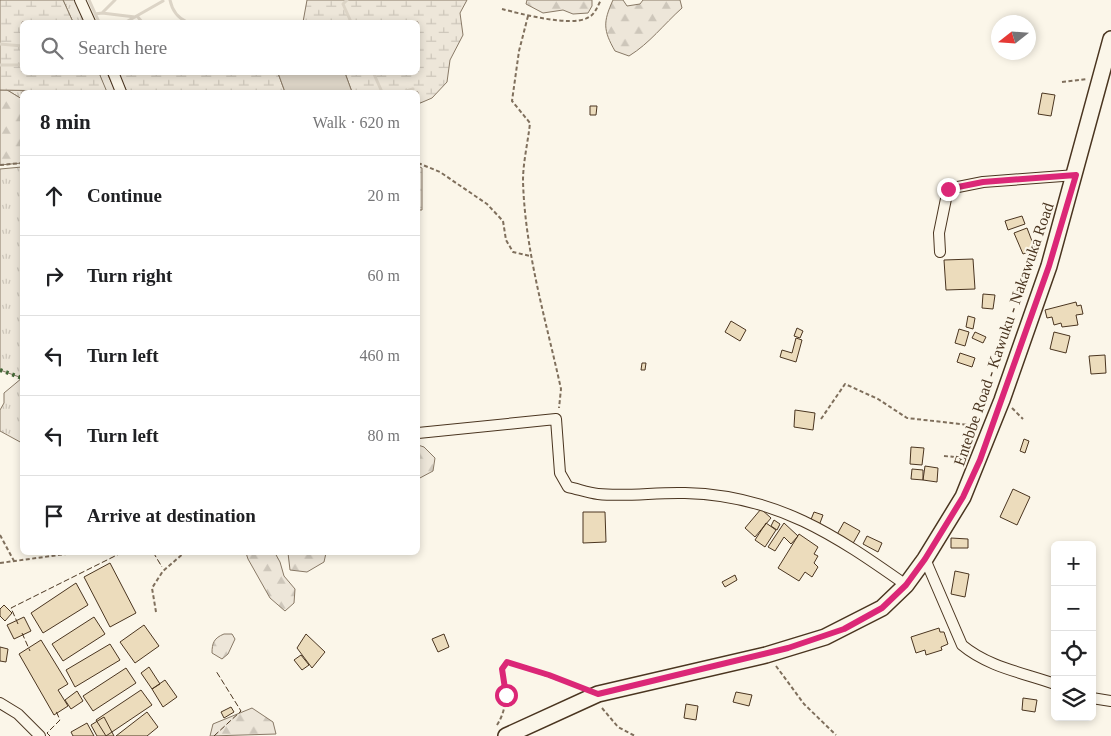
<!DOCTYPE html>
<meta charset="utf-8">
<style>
:root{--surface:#fff;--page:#f2f2f2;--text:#202124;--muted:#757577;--line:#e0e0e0}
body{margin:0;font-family:Georgia,serif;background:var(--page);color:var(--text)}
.controls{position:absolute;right:15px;bottom:15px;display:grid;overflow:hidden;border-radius:8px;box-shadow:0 2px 8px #0003}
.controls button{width:45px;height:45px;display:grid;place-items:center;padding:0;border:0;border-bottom:1px solid var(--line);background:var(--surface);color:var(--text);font:25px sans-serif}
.compass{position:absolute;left:991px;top:15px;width:45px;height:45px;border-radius:50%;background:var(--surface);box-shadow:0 2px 8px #0003;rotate:253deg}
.stop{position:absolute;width:15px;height:15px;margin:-11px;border:4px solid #db2777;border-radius:50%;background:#fff}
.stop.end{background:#db2777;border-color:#fff;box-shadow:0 1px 5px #0008}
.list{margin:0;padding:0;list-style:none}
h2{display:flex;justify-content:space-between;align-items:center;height:65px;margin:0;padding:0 20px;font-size:21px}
h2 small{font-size:16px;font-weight:400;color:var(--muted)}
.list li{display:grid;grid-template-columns:32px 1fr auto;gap:15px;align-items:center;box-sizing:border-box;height:80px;padding:0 20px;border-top:1px solid var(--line)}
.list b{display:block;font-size:19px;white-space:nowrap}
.list em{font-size:16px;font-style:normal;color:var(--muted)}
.icon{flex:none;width:28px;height:28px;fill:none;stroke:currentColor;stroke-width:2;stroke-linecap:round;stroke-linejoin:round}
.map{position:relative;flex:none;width:1111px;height:736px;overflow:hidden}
.search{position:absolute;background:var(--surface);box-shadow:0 2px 8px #0003;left:20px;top:20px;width:400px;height:55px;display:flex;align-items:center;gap:12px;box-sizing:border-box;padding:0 18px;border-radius:8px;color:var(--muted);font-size:19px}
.panel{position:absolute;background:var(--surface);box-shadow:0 2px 8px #0003;left:20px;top:90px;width:400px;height:465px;border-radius:8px}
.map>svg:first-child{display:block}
.grass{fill:url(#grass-tufts);stroke:#887966}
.forest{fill:url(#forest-firs);stroke:#887966}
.wetland{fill:url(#wetland-marsh);stroke:#887966}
.water{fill:#dcd4c6;stroke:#887966}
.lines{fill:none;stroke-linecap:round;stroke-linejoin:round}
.stream{stroke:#dcd4c6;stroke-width:3}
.building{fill:#ecdcbc;stroke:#4a3520}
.minor-casing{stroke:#4a3520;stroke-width:12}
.secondary-casing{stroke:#4a3520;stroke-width:18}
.path{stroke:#7f6f5c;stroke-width:2;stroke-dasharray:4 2.5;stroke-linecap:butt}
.minor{stroke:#fbf6e9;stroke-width:10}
.secondary{stroke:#fbf6e9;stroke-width:15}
.hedge{stroke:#436837;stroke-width:4;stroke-dasharray:2.5 4;stroke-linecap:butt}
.fence{stroke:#4a3520;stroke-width:1;stroke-dasharray:6 2.5;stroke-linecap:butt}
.route{stroke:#db2777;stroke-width:6}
.labels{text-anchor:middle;stroke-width:4;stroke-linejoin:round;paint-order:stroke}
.street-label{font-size:16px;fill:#4a3520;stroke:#fbf6e9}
</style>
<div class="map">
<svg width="1111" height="736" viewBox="0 0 1111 736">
<defs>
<pattern id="grass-tufts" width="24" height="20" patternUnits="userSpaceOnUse" patternTransform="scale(1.25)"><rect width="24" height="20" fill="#ede6d9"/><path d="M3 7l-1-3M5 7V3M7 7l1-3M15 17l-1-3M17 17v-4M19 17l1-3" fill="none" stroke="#cdc6ba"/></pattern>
<pattern id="forest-firs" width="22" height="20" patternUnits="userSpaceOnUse" patternTransform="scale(1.25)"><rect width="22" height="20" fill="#ede6d9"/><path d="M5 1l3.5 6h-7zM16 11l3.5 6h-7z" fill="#cdc6ba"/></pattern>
<pattern id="wetland-marsh" width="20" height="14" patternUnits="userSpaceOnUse" patternTransform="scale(1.25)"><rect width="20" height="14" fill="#ede6d9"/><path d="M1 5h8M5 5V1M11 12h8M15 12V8" fill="none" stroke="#cdc6ba"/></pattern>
</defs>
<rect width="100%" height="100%" fill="#fbf6e9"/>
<!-- grass -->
<path class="grass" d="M63 0H75L85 22H73Z
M99 73H107L116 92H106Z
M7 90 82 91 22 92V99Z
M22 167V443L0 431V410L4 403V393L22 378 0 370V169Z"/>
<!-- forest -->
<path class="forest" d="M527 0H592V6L588 13 573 14 563 10 543 13 526 4Z
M613 0H623L627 6 640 4 643 0H680L682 8C663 25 650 43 629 56L615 51C603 30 603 22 613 0Z
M0 90H7L22 99V163L0 165Z
M418 445 424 447 435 458 433 471 418 479Z
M246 553H275L280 562 284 576 295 589 294 603 285 611 270 598 248 559Z
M288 553V552L326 553 324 562 307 572 290 570Z
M224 634H232L235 639 228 654 222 659 212 653C212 643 214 638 224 634Z
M252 708 273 722 276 734 210 736 213 724Z"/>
<!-- wetland -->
<path class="wetland" d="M0 0H63L73 22H22V72L99 73 107 92 0 90Z
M307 0H467L460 13 463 35 450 60 447 82 432 98 418 104V92H352L345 73 418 72V22H303Z
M118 73H278L285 92H127Z
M418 166 422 168V210H418Z"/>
<!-- water -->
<path class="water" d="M278 73H345L352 92H285Z"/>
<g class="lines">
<!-- stream -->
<path class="stream" d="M89 0 99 22
M170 0C172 10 178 18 187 22
M347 0 343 4 351 22
M102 13 115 0
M95 14 102 13 135 17
M137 16 142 22
M126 22 163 1
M0 44 22 46
M0 65H22
M373 72 382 92
M403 92 413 89"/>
</g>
<!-- building -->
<path class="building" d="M1042 93 1055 95 1051 116 1038 114Z
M590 106H597L596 115H590Z
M1022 216 1025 224 1008 230 1005 221Z
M1027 228 1035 249 1023 254 1014 233Z
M973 259 975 289 946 290 944 260Z
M983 294 995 295 993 309 982 308Z
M1076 302 1077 306 1081 305 1083 314 1076 315 1078 325 1062 327 1061 323 1054 325 1052 317 1047 318 1045 310Z
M968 316 975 318 973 329 966 327Z
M731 321 746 330 740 341 725 332Z
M797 328 803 331 800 338 794 336Z
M959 329 969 332 965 346 955 343Z
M975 332 986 337 983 343 972 338Z
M1054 332 1070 336 1066 353 1050 349Z
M796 338 802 340 796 362 780 357 782 350 792 353Z
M960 353 975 358 972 367 957 362Z
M1105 355 1106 373 1091 374 1089 356Z
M642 363H646L645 370H641Z
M795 410 815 413 813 430 794 427Z
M1024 439 1029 441 1025 453 1020 451Z
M911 447 924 448 922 465 910 464Z
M925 466 938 468 937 482 923 480Z
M912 469 923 470V480L911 479Z
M1013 489 1030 497 1017 525 1000 517Z
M761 509 771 518 755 537 745 528Z
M583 512H605L606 542 583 543Z
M814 512 823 515 817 531 808 527Z
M774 520 780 524 777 530 771 526Z
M844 522 860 531 851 547 835 538Z
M766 523 776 530 765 547 755 540Z
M784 523 798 536 791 544 784 537 775 551 768 547Z
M799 534 818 547 814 554 818 556 814 563 818 567 812 577 805 572 799 581 778 568Z
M867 536 882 543 878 552 863 544Z
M951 538 968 539V548H951Z
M110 563 136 613 110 627 84 577Z
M955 571 969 574 965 597 951 594Z
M735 575 737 580 725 587 722 582Z
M76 583 88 605 43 633 31 613Z
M4 605 12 613 5 621 0 616V609Z
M24 617 31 631 14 639 7 625Z
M94 617 105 634 63 661 52 644Z
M144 625 159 646 135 663 120 642Z
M939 628 940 632H944L948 644 941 647 942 650 926 655 925 650 916 653 911 637Z
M306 634 325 652 312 668 297 648Z
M444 634 449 647 438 652 432 639Z
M41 640 68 684 58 690 68 706 54 715 19 654Z
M110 644 120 660 75 687 66 670Z
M0 647 8 649 6 662 0 661Z
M301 655 309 665 302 670 294 660Z
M149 667 160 684 152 689 141 673Z
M126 668 136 683 93 711 83 696Z
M165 680 177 697 163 707 152 689Z
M141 690 152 705 106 736 96 720Z
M77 691 83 701 71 709 65 700Z
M736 692 752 695 749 706 733 702Z
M1023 698 1037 700 1035 712 1022 710Z
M686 704 698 706 696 720 684 718Z
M231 707 234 712 224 718 221 712Z
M147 712 158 727 147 736H116Z
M104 717 114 736H97L91 725Z
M87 723 94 736H73L71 732Z"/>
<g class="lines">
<!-- minor casing -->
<g class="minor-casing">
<path id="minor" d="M80 0 90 22
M113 72 121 92
M940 252 939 233 948 189 983 182 1076 175
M418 433 556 419 560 473 568 487C578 489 588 493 598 494 627 497 656 492 685 493 776 495 835 535 906 585
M925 559 962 645C988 667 1024 673 1055 684
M1092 698 1111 701
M0 703 18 714 40 736"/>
</g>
<!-- secondary casing -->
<g class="secondary-casing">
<path id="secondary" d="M506 736 598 694 766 655 825 637 882 608 906 585 925 559 963 497 1002 400 1049 266 1111 39"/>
</g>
<!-- path -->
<path class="path" d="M502 9C521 14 571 27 587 18 595 15 597 7 601 0
M528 16 519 51 512 101 530 123C528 142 523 162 523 181 525 252 546 320 561 389L559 408
M1062 82 1087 79
M418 163 440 172 487 204 503 221 506 240 513 252 530 256
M0 165 22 163
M1012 408 1023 419
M821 419 845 384 878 399 907 418 977 426
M944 456 965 458
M0 535 14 561
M0 563 81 552
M156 612 152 588 163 571 185 552
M776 666 804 704 836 735
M602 708 618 727 635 736
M497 725C508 708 507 688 502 669L507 662 581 688"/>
<!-- minor -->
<use href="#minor" class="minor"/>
<!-- secondary -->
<use href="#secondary" class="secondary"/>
<!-- hedge -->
<path class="hedge" d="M0 370 22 378"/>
<!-- fence -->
<path class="fence" d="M153 552 162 567
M18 624 11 608 123 552
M22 633 30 651
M50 736 47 733 60 720 56 711
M214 736 241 711 216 671"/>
</g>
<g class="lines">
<!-- route -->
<path class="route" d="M506 695 502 669 507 662 549 675 598 694 788 648 844 629 882 608 906 585 925 559 963 497 980 460 1049 266 1076 175 983 182 948 189"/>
</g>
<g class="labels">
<!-- street labels -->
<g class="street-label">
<text transform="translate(1003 334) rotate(-71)" y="6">Entebbe Road - Kawuku - Nakawuka Road</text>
</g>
</g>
</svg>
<div class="controls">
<button>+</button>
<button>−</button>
<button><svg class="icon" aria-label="locate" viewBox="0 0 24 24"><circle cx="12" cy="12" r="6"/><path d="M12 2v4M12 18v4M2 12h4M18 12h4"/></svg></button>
<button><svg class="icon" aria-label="layers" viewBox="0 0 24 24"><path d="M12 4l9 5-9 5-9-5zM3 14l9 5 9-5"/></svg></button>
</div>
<svg class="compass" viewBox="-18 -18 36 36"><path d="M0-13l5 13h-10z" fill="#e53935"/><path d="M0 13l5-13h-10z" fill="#757577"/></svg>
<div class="stop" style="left:506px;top:695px"></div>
<div class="stop end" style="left:948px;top:189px"></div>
<div class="search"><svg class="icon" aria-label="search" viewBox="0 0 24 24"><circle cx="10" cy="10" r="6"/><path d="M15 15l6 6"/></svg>Search here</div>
<section class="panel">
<h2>8 min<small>Walk · 620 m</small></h2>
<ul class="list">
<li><svg class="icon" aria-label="ahead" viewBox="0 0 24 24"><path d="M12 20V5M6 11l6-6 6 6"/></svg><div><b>Continue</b></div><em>20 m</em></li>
<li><svg class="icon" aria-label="right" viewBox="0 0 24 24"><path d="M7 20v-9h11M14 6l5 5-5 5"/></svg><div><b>Turn right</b></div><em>60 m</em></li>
<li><svg class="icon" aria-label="left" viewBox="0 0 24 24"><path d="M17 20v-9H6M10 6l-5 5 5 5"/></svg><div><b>Turn left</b></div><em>460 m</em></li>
<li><svg class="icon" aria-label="left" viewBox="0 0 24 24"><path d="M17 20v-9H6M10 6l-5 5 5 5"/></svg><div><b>Turn left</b></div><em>80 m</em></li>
<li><svg class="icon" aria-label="arrive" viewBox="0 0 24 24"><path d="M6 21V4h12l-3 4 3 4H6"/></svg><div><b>Arrive at destination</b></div></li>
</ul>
</section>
</div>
